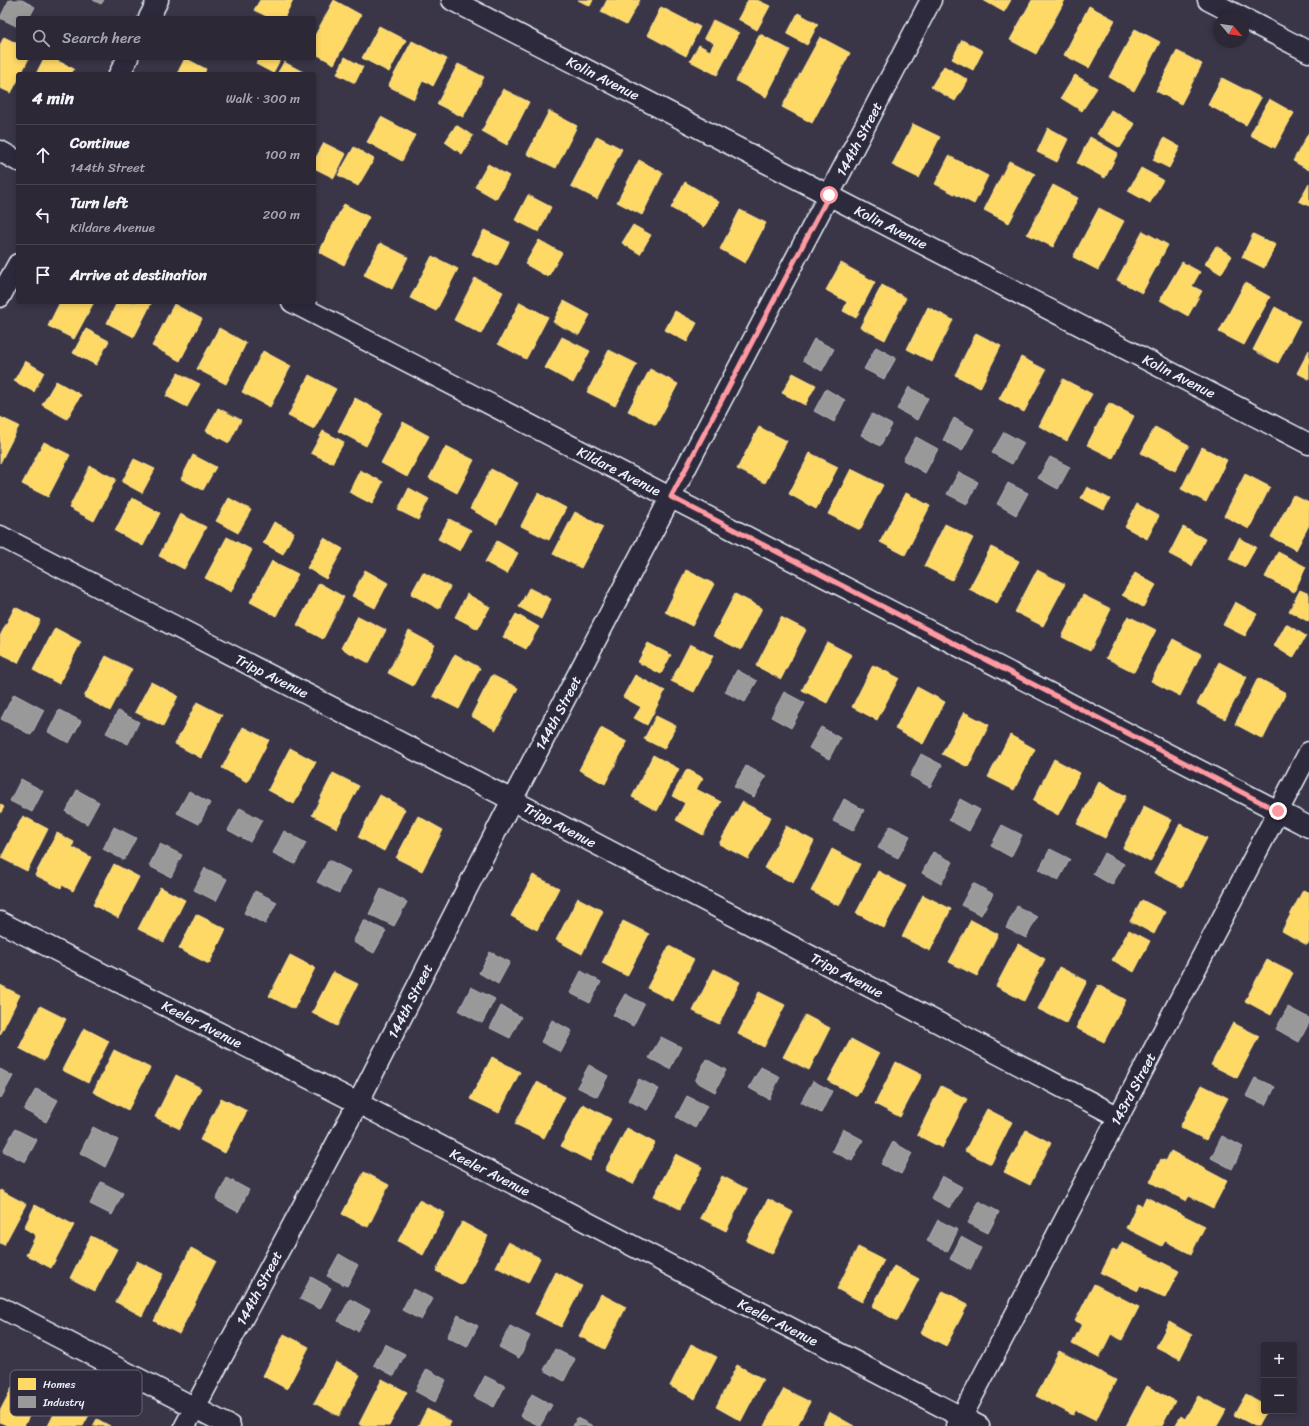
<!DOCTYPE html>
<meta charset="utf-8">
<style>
:root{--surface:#2c2836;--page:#34303e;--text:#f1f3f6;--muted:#a6a6ad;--line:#484451}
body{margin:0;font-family:Sriracha,sans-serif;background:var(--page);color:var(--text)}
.controls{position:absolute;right:12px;bottom:12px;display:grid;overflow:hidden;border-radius:4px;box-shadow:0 2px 6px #0003}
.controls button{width:36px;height:36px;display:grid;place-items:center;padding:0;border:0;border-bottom:1px solid var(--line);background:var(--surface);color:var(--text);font:20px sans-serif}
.compass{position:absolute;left:1213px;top:12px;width:36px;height:36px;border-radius:50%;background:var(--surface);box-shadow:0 2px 6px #0003;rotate:119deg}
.stop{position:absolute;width:12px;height:12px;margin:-9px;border:3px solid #ff9aa2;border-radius:50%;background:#fff}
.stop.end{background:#ff9aa2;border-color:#fff;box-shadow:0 1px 4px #0008}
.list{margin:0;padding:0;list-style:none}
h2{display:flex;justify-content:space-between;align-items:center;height:52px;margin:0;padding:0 16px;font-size:17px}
h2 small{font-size:13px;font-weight:400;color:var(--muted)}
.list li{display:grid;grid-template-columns:26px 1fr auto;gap:12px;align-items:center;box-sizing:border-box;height:60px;padding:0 16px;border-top:1px solid var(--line)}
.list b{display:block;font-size:15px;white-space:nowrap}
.list p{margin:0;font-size:13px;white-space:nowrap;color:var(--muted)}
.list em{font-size:13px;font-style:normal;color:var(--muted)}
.icon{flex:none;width:22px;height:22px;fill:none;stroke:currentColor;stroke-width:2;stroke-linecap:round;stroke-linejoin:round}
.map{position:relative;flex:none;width:1309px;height:1426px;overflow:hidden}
.search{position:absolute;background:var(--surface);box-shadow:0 2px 6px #0003;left:16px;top:16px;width:300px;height:44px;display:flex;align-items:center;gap:10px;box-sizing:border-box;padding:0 14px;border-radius:4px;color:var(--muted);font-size:15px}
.panel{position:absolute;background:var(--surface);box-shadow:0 2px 6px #0003;left:16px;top:72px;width:300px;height:232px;border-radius:4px}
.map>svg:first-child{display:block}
.homes{fill:#ffd966;stroke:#f8e092}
.industry{fill:#999;stroke:#b1b3b6}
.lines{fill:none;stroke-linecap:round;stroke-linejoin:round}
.minor-casing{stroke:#e8f1f8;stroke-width:23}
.minor{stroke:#2f2a3d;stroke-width:20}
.route{stroke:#ff9aa2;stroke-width:5}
.labels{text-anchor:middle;stroke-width:4;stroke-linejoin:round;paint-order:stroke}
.street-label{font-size:14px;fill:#e8f1f8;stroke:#2f2a3d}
.key{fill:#2f2a3d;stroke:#666675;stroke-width:1}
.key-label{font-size:11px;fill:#e8f1f8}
</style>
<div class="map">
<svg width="1309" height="1426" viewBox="0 0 1309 1426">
<rect width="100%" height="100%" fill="#3a3648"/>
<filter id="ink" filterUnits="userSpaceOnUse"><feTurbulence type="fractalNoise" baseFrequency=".025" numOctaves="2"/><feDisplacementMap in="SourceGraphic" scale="8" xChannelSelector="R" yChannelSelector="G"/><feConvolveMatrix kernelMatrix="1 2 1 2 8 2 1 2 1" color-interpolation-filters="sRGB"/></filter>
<g filter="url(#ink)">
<!-- homes -->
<path class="homes" d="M260 0H293L284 18H270L254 10Z
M334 0 361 15 334 64 314 53V37Z
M578 0H593L590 6Z
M607 0H640L626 25 601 12Z
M748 0H757L770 6 757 30 738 19Z
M983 0H1011L1004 12Z
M1032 0H1065L1036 54 1010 40Z
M1089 6 1115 20 1089 68 1064 55Z
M661 7 700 27 686 56 647 35Z
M798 13 818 24 807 45 787 34Z
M713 20 739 33 717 75 690 61 699 45 710 51 714 43 704 38Z
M379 26 406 40 389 72 362 58Z
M1135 29 1160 42 1134 91 1109 77Z
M760 34 790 50 766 97 736 81Z
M4 37 18 44V58H29L21 74H18V80L11 93 0 88V45Z
M820 37 850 53 812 123 782 107Z
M962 40 983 51 973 70 952 59Z
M412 41 447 59 433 86 423 80 414 99 388 86Z
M1177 51 1202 64 1181 104 1156 91Z
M345 57 363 67 355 83 337 74Z
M44 58H52L74 69 71 74H36Z
M185 58 206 69 204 74H177Z
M259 58H281L273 73 256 64Z
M284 62 305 73V74H277Z
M458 64 484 77 463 117 437 104Z
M944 66 968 80 955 101 931 87Z
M1075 75 1097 88 1082 111 1061 98Z
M1222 78 1261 98 1246 125 1208 105Z
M503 89 529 102 507 145 482 131Z
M1269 99 1294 113 1275 148 1250 135Z
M1111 110 1135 124 1120 148 1097 134Z
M549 111 577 126 556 168 527 154Z
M381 117 415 135 402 161 367 142Z
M913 124 940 137 919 178 892 165Z
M456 125 473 136 462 154 445 142Z
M1048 128 1068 139 1057 162 1037 152Z
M1309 132V170L1293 161Z
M597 136 622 149 597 199 571 186Z
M1090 137 1118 153 1105 178 1077 163Z
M1164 138 1180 147 1169 168 1153 160Z
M324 143 346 154 334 178 314 168V161Z
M354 147 374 159 358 186 338 175Z
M949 156 988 176 974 204 935 184Z
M639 160 663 173 642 215 617 202Z
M1009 161 1035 174 1009 223 984 210Z
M488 164 509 176 496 199 475 187Z
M1141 168 1163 180 1150 203 1128 191Z
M685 182 719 202 704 227 671 208Z
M1309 183V206L1299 201Z
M1053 185 1078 198 1053 247 1027 234Z
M528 195 551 207 539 232 515 220Z
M344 204 369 217 344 265 319 252Z
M1099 208 1124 221 1098 270 1073 257Z
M740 210 766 223 745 263 720 249Z
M633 225 651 235 640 254 622 243Z
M484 230 509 242 497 266 472 254Z
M1143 231 1168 245 1142 293 1117 280Z
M1253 234 1276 245 1264 268 1242 257Z
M539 240 562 253 548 277 525 264Z
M380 243 408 257 392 289 364 275Z
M1216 246 1232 256 1221 274 1205 264Z
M432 256 458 269 436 311 410 298Z
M1182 262 1200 272 1192 286 1202 291 1188 316 1160 300Z
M841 263 875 282 856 318 843 311 847 302 826 290Z
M475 278 503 292 481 334 454 320Z
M1245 283 1270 297 1244 345 1219 332Z
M882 285 906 298 885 340 860 327Z
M564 301 590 315 579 335 553 322Z
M60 302H94L74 339 48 326Z
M117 302H152L134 337 107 323Z
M520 302 548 317 526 359 498 344Z
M174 304 202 319 180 361 152 346Z
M928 307 953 320 932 362 907 349Z
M1275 307 1300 321 1278 363 1253 350Z
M675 311 697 323 687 342 665 330Z
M219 328 246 343 226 384 197 369Z
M86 329 109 341 96 365 73 353Z
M976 333 1001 346 980 388 955 375Z
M562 337 590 351 573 383 545 368Z
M609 350 637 364 615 406 587 392Z
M1309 350V379L1297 373Z
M263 351 291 366 270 407 242 392Z
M1021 357 1046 370 1024 412 999 399Z
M25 361 44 372 34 392 14 381Z
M650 369 678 384 656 425 628 411Z
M178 373 200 384 187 407 166 396Z
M793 373 816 385 805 405 782 393Z
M309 375 336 389 314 429 288 416Z
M1063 379 1092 394 1067 441 1039 426Z
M56 381 81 395 67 419 42 405Z
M355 398 383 413 366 446 338 431Z
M1109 403 1134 416 1113 458 1087 445Z
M218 408 241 420 229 443 206 431Z
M0 417 19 426 0 463Z
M403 422 429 436 407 477 381 463Z
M759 427 787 441 765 483 737 469Z
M1155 427 1189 445 1175 471 1141 453Z
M323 431 344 442 332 463 311 453Z
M44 442 70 455 48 497 22 484Z
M446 446 474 460 457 493 429 478Z
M1202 447 1227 460 1206 502 1181 489Z
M810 453 838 467 816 509 789 494Z
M193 455 216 467 203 490 181 479Z
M134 459 155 469 142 493 122 482Z
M90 466 116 479 94 521 69 508Z
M491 469 518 483 497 524 470 509Z
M851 469 883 485 860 530 828 514Z
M360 470 383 482 372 504 349 492Z
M1245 474 1270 487 1249 529 1224 516Z
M1087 487 1110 499 1104 510 1081 498Z
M409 488 429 499 418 520 398 510Z
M538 493 566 508 549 540 521 526Z
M906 493 930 506 905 555 880 542Z
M1293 495 1309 503V525L1296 550 1271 537Z
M132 498 160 513 143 546 115 531Z
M229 498 251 510 238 533 216 521Z
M1137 504 1159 516 1147 539 1125 527Z
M575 512 603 527 581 568 553 554Z
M180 514 206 527 184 569 159 556Z
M449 519 471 530 460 551 438 539Z
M274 522 294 532 283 554 263 543Z
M945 524 973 538 952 580 924 566Z
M1183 527 1205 539 1192 566 1169 554Z
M227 537 252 550 231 592 205 578Z
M324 538 343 549 326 579 307 568Z
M1239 538 1256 547 1245 567 1229 559Z
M497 541 518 553 507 574 485 562Z
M991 547 1019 561 997 603 969 589Z
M1278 552 1306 567 1294 592 1265 577Z
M272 561 298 574 276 616 250 602Z
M365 570 388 583 375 608 352 596Z
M686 570 714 584 692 626 665 612Z
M1037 570 1065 584 1043 626 1015 612Z
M423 572 450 587 439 609 411 594Z
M1135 573 1156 585 1143 607 1122 595Z
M319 583 344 597 323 639 297 625Z
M529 588 551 599 541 619 519 607Z
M1300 590 1309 594V622L1289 611Z
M467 594 490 607 478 629 455 617Z
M735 594 762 608 741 650 713 636Z
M1083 595 1111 609 1090 651 1062 637Z
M1235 602 1257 614 1245 636 1223 625Z
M15 607 40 620 18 663 0 653V636Z
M516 614 539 627 526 649 503 637Z
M358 616 386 630 369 663 341 648Z
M1128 616 1156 630 1134 672 1106 658Z
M781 617 806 630 781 679 756 666Z
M1286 624 1306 636 1293 658 1274 646Z
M55 628 81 642 59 684 33 670Z
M409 631 435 645 413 686 388 673Z
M1173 639 1201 654 1180 696 1151 681Z
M827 642 852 655 827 703 802 690Z
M648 643 671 655 661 674 638 662Z
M690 644 713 656 694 692 671 681Z
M455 654 480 668 459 709 433 696Z
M106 656 132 669 110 711 84 697Z
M1219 662 1247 677 1225 719 1197 704Z
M873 665 899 678 877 720 852 707Z
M492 675 518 688 496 730 471 716Z
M635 675 665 691 647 725 634 718 641 707 623 697Z
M1258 678 1286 693 1263 739 1235 724Z
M151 682 178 696 163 726 135 712Z
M917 687 945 702 923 744 895 729Z
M197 702 222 715 201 758 175 744Z
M964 712 989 725 968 767 942 754Z
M656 716 676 726 664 749 644 739Z
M243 727 269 740 247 782 222 768Z
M601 728 627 742 605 784 579 770Z
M1010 735 1035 749 1014 790 988 777Z
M290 748 316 762 294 804 268 790Z
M653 755 679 769 657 811 632 797Z
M1054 759 1080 773 1058 815 1033 801Z
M687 769 703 778 696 789 721 802 703 835 676 820 685 803 672 796Z
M333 773 359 786 337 828 312 815Z
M1099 782 1126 796 1105 838 1077 824Z
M380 795 405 809 384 851 358 837Z
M742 802 771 817 748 859 719 844Z
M0 804 4 807 0 814Z
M1144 806 1172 820 1150 862 1123 848Z
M23 816 48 829 27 871 1 858Z
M418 816 443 830 422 871 396 858Z
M1180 824 1207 838 1182 887 1154 873Z
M786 826 814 841 793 883 764 868Z
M57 833 74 842 72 847 91 857 73 891 62 885 61 888 35 875Z
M832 849 860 864 839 906 811 891Z
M114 864 139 877 118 918 93 905Z
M878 871 906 886 884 928 856 913Z
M533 875 559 888 537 930 511 916Z
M160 887 185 900 164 942 138 929Z
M1303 890 1309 892V942L1307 945 1282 931Z
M923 895 951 909 930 951 902 937Z
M578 898 603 911 582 954 556 940Z
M1142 900 1165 912 1154 934 1130 921Z
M196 914 226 929 209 964 179 949Z
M971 920 998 934 977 976 949 962Z
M623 921 649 934 627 976 602 963Z
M1129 930 1150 941 1134 972 1112 960Z
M1018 944 1045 959 1024 1001 996 986Z
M669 946 694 959 673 1001 647 988Z
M290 955 315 968 294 1009 269 996Z
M1267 960 1293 973 1271 1015 1245 1001Z
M1059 967 1087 981 1066 1023 1038 1009Z
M714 969 740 982 719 1024 693 1011Z
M333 972 358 984 337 1026 312 1013Z
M0 985 20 995 0 1035Z
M1098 985 1126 1000 1104 1042 1076 1028Z
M759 992 785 1005 764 1047 738 1034Z
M40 1006 66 1019 44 1061 19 1048Z
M805 1015 830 1028 809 1070 783 1057Z
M1233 1023 1259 1036 1237 1078 1211 1065Z
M84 1028 109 1041 88 1083 62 1070Z
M851 1039 879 1054 857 1096 828 1081Z
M114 1050 150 1068 128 1110 93 1092Z
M492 1057 520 1072 499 1113 470 1099Z
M896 1062 922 1075 900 1117 875 1104Z
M176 1075 201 1088 180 1129 155 1117Z
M537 1082 565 1097 544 1138 515 1124Z
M1202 1085 1228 1098 1206 1140 1180 1127Z
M941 1086 967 1099 942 1148 917 1135Z
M221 1098 247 1111 225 1153 200 1140Z
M583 1104 611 1119 590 1161 561 1146Z
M987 1109 1012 1122 991 1164 965 1151Z
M627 1128 655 1143 633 1184 605 1170Z
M1026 1130 1051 1143 1030 1185 1004 1172Z
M1171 1151 1227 1181 1213 1208 1189 1196 1186 1201 1150 1182 1161 1159 1166 1161Z
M676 1154 702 1167 680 1209 654 1196Z
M364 1172 389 1185 368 1227 342 1214Z
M722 1176 747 1189 726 1231 700 1218Z
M0 1190 26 1204 4 1245 0 1243Z
M1146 1197 1205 1226 1191 1254 1165 1241 1162 1246 1126 1228 1137 1204 1142 1206Z
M768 1199 793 1212 772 1254 746 1241Z
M419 1200 445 1213 423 1255 398 1241Z
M35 1205 74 1225 51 1268 26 1255 36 1235 24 1228Z
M462 1222 488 1236 462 1285 436 1271Z
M91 1236 117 1249 95 1291 70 1278Z
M508 1242 540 1258 528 1283 496 1267Z
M1122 1242 1179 1271 1165 1298 1140 1286 1138 1291 1101 1273 1113 1249 1117 1251Z
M858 1247 884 1260 862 1302 837 1289Z
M191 1248 216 1261 179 1334 154 1321Z
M137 1261 163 1274 142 1316 116 1302Z
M894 1266 919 1279 897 1321 872 1307Z
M556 1272 582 1286 561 1327 535 1314Z
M1094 1284 1139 1307 1122 1340 1111 1334 1099 1358 1072 1344 1082 1324 1075 1321Z
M943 1291 968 1304 946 1346 921 1333Z
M601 1294 626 1307 605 1349 579 1336Z
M1169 1322 1192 1335 1180 1359 1156 1347Z
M284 1334 309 1347 287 1389 263 1376Z
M691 1344 717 1357 695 1399 670 1386Z
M1059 1351 1116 1380 1096 1420 1076 1410 1073 1415 1036 1396Z
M336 1362 360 1375 339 1416 314 1403Z
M737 1365 763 1379 741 1421 716 1407Z
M17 1378 42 1391 24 1426H8L0 1422V1411Z
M382 1379 407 1392 389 1426H362L359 1424Z
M1147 1386 1175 1401 1162 1426H1126Z
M784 1389 810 1402 797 1426H764Z
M1246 1394 1264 1404V1411H1266L1258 1426H1255L1234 1415Z
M1198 1396 1226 1410 1217 1426H1175L1181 1416 1185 1419Z
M61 1400 89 1415 83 1426H48Z
M427 1409 451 1422 449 1426H418Z
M829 1412 854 1426H822Z
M97 1419 110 1426H93Z"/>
<!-- industry -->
<path class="industry" d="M9 0H22L35 7 29 18H18V27L0 18Z
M93 0H104L101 4Z
M814 339 834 349 822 371 803 360Z
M876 347 896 358 884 379 864 369Z
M909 387 928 398 917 420 897 409Z
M826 389 845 400 834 422 814 411Z
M872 414 892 425 880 446 861 435Z
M954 418 974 429 962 451 943 440Z
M1004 432 1024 443 1012 464 992 453Z
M916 437 938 449 925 473 903 460Z
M1050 457 1070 467 1058 489 1038 478Z
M959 472 978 482 967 504 947 494Z
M1008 483 1028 493 1016 515 997 504Z
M737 670 757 681 745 702 725 692Z
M784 692 805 703 791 728 771 717Z
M14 694 44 710 31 735 1 719Z
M59 710 81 721 69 743 48 732Z
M118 711 139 722 128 744 106 733Z
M821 727 840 738 829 759 809 748Z
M921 754 942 765 930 787 910 776Z
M746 766 766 776 754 797 734 787Z
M21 779 43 791 32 812 10 801Z
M77 790 99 802 87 824 66 812Z
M189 791 210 803 199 824 177 813Z
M844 799 864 810 853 831 833 821Z
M960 799 980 810 969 831 949 820Z
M240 808 262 820 250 842 228 830Z
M1002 825 1022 835 1011 857 991 846Z
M890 826 910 836 898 858 878 848Z
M114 827 136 838 124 860 103 849Z
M284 831 306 843 295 864 273 853Z
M160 844 182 855 171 877 149 866Z
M1050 849 1070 859 1058 881 1039 870Z
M933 852 953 862 941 884 922 873Z
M1104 853 1124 864 1112 885 1093 874Z
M329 860 350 871 339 893 317 882Z
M205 868 227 879 216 901 194 890Z
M973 883 993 894 981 915 961 905Z
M381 889 407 902 394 926 369 914Z
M255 891 277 902 265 924 244 913Z
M1017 906 1037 917 1026 938 1006 928Z
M364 920 386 931 374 953 353 942Z
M490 952 510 962 498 984 479 973Z
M581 971 601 982 590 1003 570 993Z
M471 987 495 999 482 1023 459 1011Z
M625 994 644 1004 633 1026 613 1015Z
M501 1006 521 1017 510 1038 490 1028Z
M1288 1007 1309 1018V1023L1299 1042 1276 1029Z
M552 1020 572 1031 561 1052 541 1042Z
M661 1037 681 1047 670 1069 649 1058Z
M706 1059 726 1070 715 1092 695 1081Z
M589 1065 608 1076 597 1097 577 1087Z
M761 1067 780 1077 769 1099 749 1088Z
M0 1069 13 1076 1 1098 0 1097Z
M1255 1078 1275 1087 1266 1105 1246 1096Z
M639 1079 659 1089 647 1110 628 1100Z
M813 1081 832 1091 821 1113 801 1102Z
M36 1089 58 1100 46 1122 24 1110Z
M687 1096 707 1106 695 1128 676 1117Z
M93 1127 118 1140 105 1167 80 1153Z
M15 1129 37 1140 25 1162 3 1151Z
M843 1129 863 1140 852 1161 832 1151Z
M1222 1136 1243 1147 1232 1169 1211 1158Z
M893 1142 912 1153 901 1174 881 1164Z
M942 1176 962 1187 950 1208 931 1198Z
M227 1178 249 1190 238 1212 216 1200Z
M101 1182 123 1193 112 1215 90 1204Z
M979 1201 999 1212 988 1233 968 1223Z
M938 1220 958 1230 947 1252 927 1241Z
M961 1237 981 1248 970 1270 950 1259Z
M339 1254 358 1265 347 1286 327 1276Z
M311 1277 331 1288 320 1309 300 1299Z
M413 1289 433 1299 421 1320 402 1310Z
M350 1299 370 1310 358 1331 338 1321Z
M458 1315 478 1326 467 1347 447 1337Z
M510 1326 530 1336 519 1358 499 1347Z
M385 1344 405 1354 394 1376 374 1365Z
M555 1349 575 1359 564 1381 544 1370Z
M427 1369 446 1380 435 1402 415 1391Z
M485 1376 505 1386 494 1407 474 1397Z
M532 1394 552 1405 540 1426 520 1416Z
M577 1418 593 1426H573Z"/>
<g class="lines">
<!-- minor casing -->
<g class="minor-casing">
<path id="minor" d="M452 0 1309 444
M1208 0 1309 52
M149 18 158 0
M119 74 128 58
M0 151 18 161
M0 297 18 264
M292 302 1309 827
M0 536 512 800 1119 1117
M0 922 358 1103 979 1426
M0 1307 230 1426
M185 1426 358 1103 512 800 931 0
M957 1426 1309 752"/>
</g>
<!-- minor -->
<use href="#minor" class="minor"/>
</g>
</g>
<g class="lines" filter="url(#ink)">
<!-- route -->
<path class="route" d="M829 195 671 497 1278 811"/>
</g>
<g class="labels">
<!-- street labels -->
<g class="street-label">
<text transform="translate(603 78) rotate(27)" y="5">Kolin Avenue</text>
<text transform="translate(859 139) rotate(-62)" y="5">144th Street</text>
<text transform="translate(891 227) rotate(27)" y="5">Kolin Avenue</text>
<text transform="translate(1179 376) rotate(27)" y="5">Kolin Avenue</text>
<text transform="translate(619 471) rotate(27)" y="5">Kildare Avenue</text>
<text transform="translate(272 676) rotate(27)" y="5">Tripp Avenue</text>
<text transform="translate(558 713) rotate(-62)" y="5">144th Street</text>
<text transform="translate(560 825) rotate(28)" y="5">Tripp Avenue</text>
<text transform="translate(847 975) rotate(28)" y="5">Tripp Avenue</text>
<text transform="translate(410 1001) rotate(-63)" y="5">144th Street</text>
<text transform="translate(202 1024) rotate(27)" y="5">Keeler Avenue</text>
<text transform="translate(1133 1089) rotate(-62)" y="5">143rd Street</text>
<text transform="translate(490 1172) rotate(27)" y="5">Keeler Avenue</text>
<text transform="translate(259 1288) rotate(-62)" y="5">144th Street</text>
<text transform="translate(778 1322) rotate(27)" y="5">Keeler Avenue</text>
</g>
</g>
<!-- legend -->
<rect x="10" y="1370" width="132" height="46" rx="6" class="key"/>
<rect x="18" y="1378" width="18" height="12" fill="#ffd966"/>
<rect x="18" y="1396" width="18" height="12" fill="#999"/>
<g class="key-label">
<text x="43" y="1388">Homes</text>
<text x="43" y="1406">Industry</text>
</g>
</svg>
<div class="controls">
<button>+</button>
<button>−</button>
</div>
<svg class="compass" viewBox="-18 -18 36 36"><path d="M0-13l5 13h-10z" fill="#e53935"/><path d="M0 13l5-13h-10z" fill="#a6a6ad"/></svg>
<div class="stop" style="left:829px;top:195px"></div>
<div class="stop end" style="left:1278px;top:811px"></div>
<div class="search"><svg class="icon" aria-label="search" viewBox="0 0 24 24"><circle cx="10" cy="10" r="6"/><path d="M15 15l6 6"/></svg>Search here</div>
<section class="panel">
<h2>4 min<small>Walk · 300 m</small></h2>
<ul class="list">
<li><svg class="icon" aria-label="ahead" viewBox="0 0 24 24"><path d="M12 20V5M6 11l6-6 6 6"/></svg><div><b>Continue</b><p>144th Street</p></div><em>100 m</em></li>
<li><svg class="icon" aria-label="left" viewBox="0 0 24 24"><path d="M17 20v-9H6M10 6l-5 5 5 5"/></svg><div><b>Turn left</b><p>Kildare Avenue</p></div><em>200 m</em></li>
<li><svg class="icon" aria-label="arrive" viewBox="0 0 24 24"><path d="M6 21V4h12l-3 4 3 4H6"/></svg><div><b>Arrive at destination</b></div></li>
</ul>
</section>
</div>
